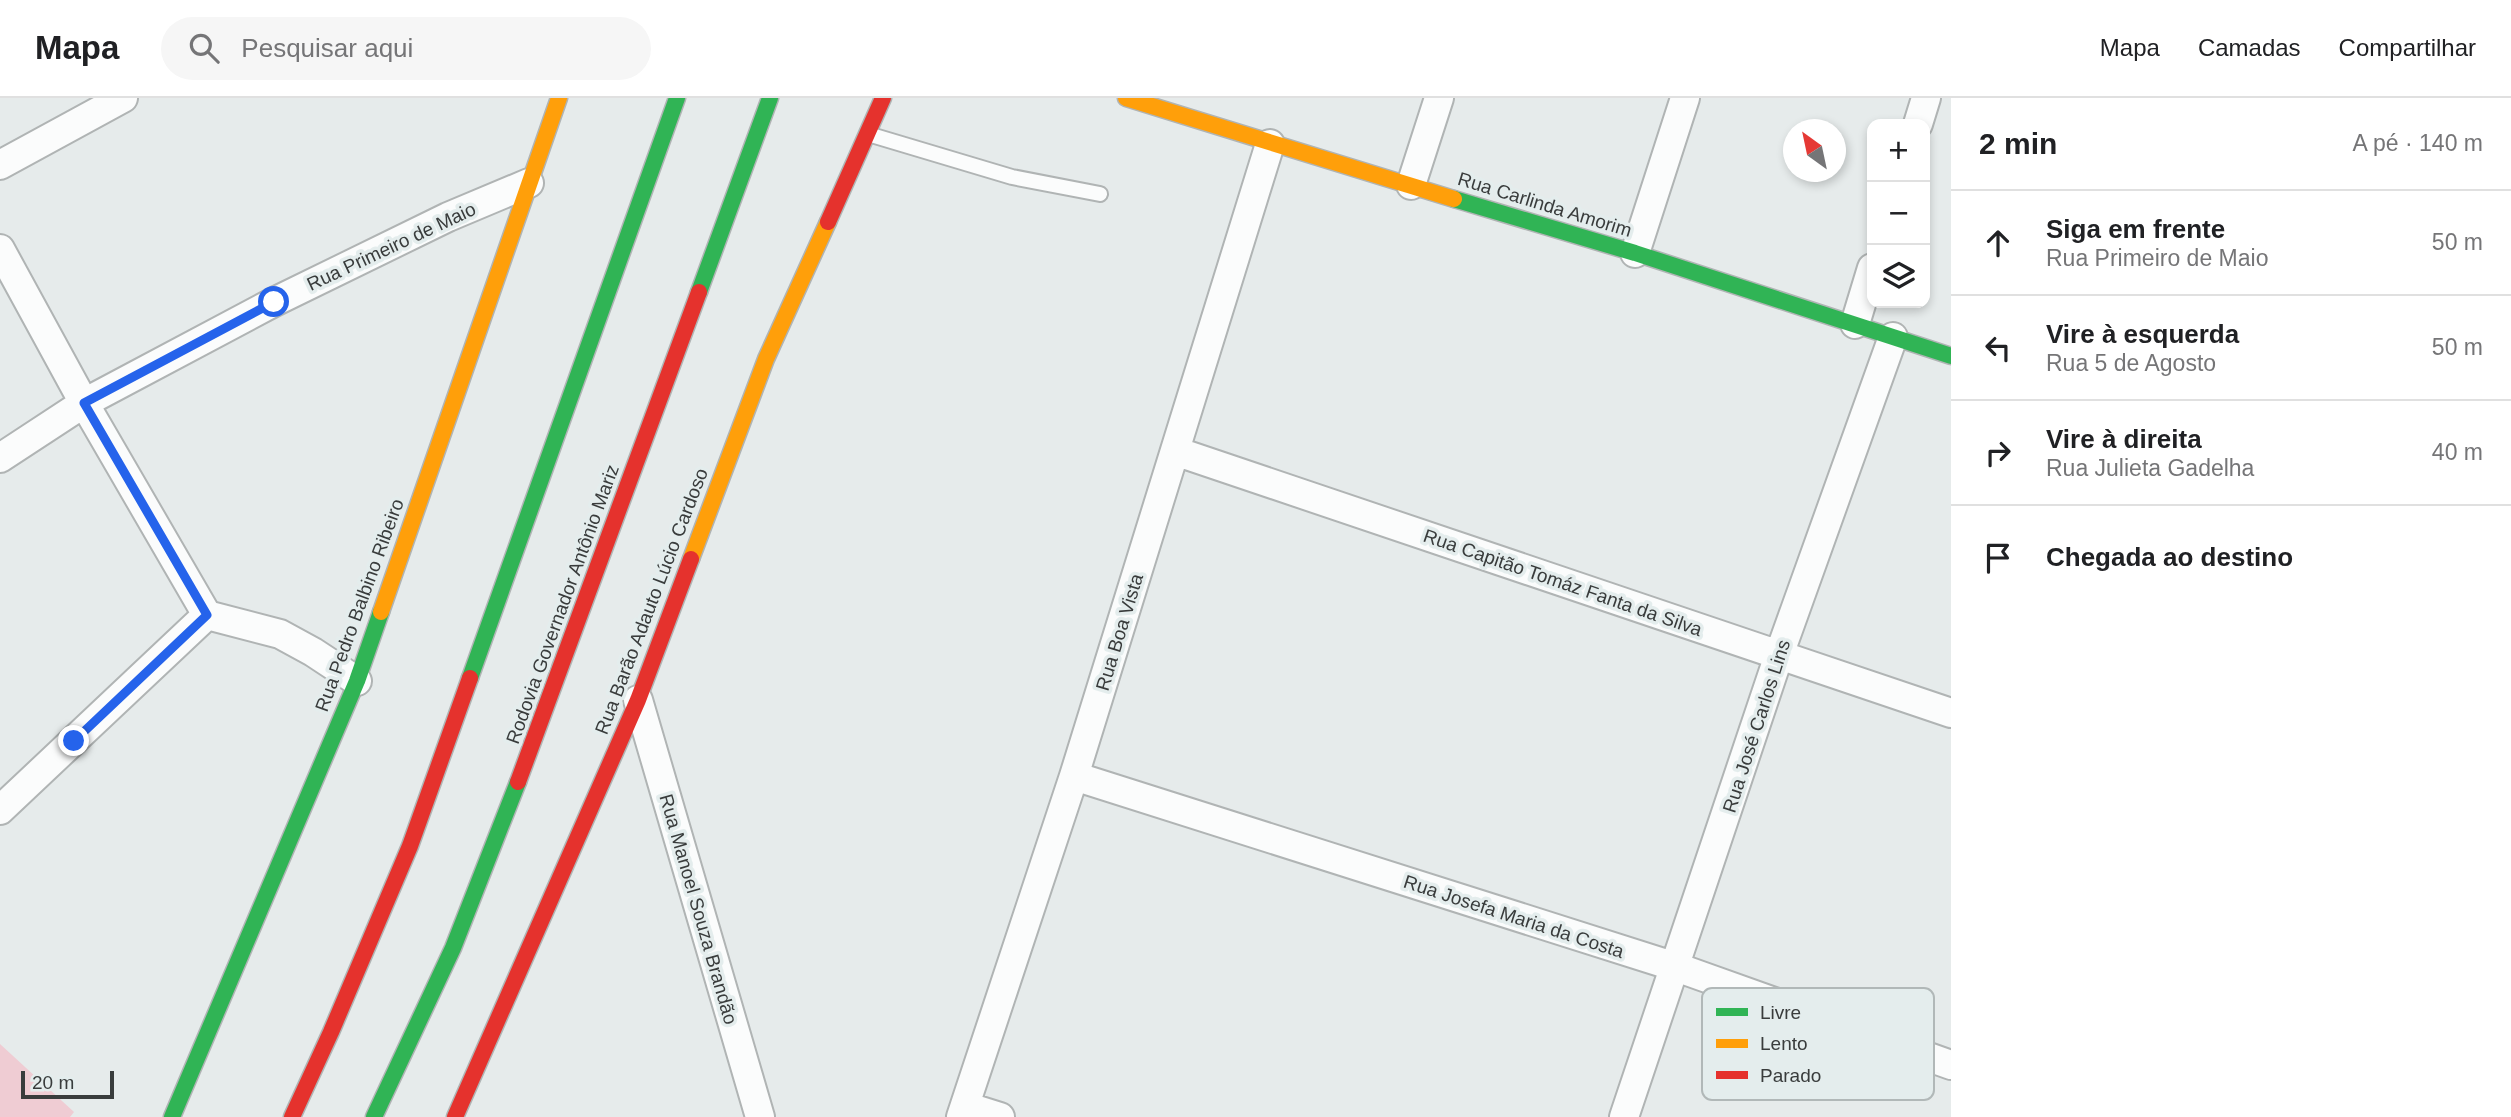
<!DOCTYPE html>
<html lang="pt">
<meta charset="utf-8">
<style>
:root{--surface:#fff;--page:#f6f6f6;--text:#202124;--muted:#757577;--line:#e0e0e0}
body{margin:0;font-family:Arial,sans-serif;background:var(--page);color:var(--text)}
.controls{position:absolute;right:21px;top:21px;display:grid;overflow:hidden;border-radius:14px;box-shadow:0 4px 10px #0003}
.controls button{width:63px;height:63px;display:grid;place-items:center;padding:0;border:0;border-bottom:2px solid var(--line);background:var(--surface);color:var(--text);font:35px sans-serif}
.compass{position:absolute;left:1783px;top:21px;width:63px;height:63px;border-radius:50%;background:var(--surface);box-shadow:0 4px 10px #0003;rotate:327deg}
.scale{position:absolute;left:21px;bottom:18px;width:93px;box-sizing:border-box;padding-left:7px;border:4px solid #393c3c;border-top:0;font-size:19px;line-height:24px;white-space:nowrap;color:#393c3c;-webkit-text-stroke:5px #e4eded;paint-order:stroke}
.stop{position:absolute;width:21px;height:21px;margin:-16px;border:5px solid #2563eb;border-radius:50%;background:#fff}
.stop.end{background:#2563eb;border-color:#fff;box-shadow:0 2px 7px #0008}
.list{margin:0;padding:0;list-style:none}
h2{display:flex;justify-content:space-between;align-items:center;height:91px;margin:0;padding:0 28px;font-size:30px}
h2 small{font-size:23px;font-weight:400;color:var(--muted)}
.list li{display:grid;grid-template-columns:46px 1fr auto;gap:21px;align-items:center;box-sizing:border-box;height:105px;padding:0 28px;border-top:2px solid var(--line)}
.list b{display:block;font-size:26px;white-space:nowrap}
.list p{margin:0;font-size:23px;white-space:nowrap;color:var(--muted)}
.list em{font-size:23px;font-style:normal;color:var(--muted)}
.icon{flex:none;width:38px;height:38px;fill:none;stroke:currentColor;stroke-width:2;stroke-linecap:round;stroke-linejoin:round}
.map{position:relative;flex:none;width:1951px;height:1019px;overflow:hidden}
header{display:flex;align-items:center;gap:42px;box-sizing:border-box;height:98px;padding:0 35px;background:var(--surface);border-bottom:2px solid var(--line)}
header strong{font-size:33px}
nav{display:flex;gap:38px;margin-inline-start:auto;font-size:24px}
.search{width:490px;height:63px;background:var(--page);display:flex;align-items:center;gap:18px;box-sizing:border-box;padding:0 24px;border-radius:38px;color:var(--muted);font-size:26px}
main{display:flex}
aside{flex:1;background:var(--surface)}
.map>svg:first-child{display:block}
.green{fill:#efccd3}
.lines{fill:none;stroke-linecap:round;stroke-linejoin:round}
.lane-casing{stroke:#b0b4b4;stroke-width:18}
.street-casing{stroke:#b0b4b4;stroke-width:32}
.fast-casing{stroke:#b0b4b4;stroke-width:19}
.slow-casing{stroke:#b0b4b4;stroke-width:19}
.jam-casing{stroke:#b0b4b4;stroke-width:19}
.lane{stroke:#fbfcfc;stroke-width:14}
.street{stroke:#fbfcfc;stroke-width:28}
.fast{stroke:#30b455;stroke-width:16}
.slow{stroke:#ff9f0a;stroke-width:16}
.jam{stroke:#e5322d;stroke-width:16}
.route{stroke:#2563eb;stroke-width:9}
.labels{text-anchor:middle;stroke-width:7;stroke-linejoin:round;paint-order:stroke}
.street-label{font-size:19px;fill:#393c3c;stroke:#e4eded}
.key{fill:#e4eded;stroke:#b1b8b8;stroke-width:2}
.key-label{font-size:19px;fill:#393c3c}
</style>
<header>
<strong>Mapa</strong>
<div class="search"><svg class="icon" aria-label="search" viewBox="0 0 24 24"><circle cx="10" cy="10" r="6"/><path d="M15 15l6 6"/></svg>Pesquisar aqui</div>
<nav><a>Mapa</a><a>Camadas</a><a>Compartilhar</a></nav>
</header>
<main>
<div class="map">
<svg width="1951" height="1019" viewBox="0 0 1951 1019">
<rect width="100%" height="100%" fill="#e6ebeb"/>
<!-- green -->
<path class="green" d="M0 946 74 1014 70 1019H0Z"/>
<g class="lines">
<!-- lane casing -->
<g class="lane-casing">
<path id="lane" d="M868 36 1012 79 1100 96"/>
</g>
<!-- street casing -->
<g class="street-casing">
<path id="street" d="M1918 26 1926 0
M0 67 123 0
M1411 87 1439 0
M0 151 84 305 207 517
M1635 155 1685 0
M1855 226 1872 170
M1175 353 1951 615
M0 360 84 305 274 204 448 119 529 85
M207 517 280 536 313 554 357 583
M638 602 760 1019
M1074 678 1676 869 1951 967
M0 712 207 517
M965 1008 1000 1019
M961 1019 1074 678 1270 46
M1624 1019 1779 557 1893 239"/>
</g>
<!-- fast casing -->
<g class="fast-casing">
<path id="fast" d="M1454 101 1635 155 1951 258
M699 194 770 0
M470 580 677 0
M172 1019 357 583 381 514
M374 1019 453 850 518 684"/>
</g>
<!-- slow casing -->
<g class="slow-casing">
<path id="slow" d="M1126 0 1454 101
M691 461 766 261 828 124
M381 514 559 0"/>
</g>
<!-- jam casing -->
<g class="jam-casing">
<path id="jam" d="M828 124 883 0
M518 684 699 194
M292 1019 331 934 410 748 470 580
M455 1019 638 602 691 461"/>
</g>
<!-- lane -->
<use href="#lane" class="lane"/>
<!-- street -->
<use href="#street" class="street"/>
<!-- fast -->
<use href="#fast" class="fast"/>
<!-- slow -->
<use href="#slow" class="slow"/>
<!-- jam -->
<use href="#jam" class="jam"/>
</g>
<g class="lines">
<!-- route -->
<path class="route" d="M74 643 207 517 84 305 274 204"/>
</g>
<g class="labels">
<!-- street labels -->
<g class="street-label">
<text transform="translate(1545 106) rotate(17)" y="7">Rua Carlinda Amorim</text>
<text transform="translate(391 148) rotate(-25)" y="7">Rua Primeiro de Maio</text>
<text transform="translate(1563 484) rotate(19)" y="7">Rua Capitão Tomáz Fanta da Silva</text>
<text transform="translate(651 503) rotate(-69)" y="7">Rua Barão Adauto Lúcio Cardoso</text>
<text transform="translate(562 506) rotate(-70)" y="7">Rodovia Governador Antônio Mariz</text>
<text transform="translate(359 507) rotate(-70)" y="7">Rua Pedro Balbino Ribeiro</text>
<text transform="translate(1119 534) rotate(-73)" y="7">Rua Boa Vista</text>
<text transform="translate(1756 628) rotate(-72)" y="7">Rua José Carlos Lins</text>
<text transform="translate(699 811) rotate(74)" y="7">Rua Manoel Souza Brandão</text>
<text transform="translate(1514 818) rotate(18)" y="7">Rua Josefa Maria da Costa</text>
</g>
</g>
<!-- legend -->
<rect x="1702" y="890" width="232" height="112" rx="10" class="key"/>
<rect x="1716" y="910" width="32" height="8" fill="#30b455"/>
<rect x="1716" y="941" width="32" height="9" fill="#ff9f0a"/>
<rect x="1716" y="973" width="32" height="8" fill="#e5322d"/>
<g class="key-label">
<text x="1760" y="921">Livre</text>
<text x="1760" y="952">Lento</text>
<text x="1760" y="984">Parado</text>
</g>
</svg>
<div class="controls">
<button>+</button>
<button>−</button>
<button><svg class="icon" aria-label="layers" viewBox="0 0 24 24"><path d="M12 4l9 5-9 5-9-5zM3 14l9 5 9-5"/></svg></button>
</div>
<svg class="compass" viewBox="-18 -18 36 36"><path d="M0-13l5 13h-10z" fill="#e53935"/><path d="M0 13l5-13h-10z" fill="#757577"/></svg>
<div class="scale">20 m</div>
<div class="stop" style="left:274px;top:204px"></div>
<div class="stop end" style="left:74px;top:643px"></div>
</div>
<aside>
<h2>2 min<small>A pé · 140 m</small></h2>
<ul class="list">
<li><svg class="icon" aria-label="ahead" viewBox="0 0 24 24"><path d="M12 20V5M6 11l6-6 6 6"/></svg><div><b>Siga em frente</b><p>Rua Primeiro de Maio</p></div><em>50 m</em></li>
<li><svg class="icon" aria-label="left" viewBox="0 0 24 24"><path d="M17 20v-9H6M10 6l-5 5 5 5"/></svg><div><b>Vire à esquerda</b><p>Rua 5 de Agosto</p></div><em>50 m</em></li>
<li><svg class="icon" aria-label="right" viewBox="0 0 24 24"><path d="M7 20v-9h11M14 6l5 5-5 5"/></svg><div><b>Vire à direita</b><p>Rua Julieta Gadelha</p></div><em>40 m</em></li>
<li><svg class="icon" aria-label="arrive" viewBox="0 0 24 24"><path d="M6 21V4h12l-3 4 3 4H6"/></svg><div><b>Chegada ao destino</b></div></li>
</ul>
</aside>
</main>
